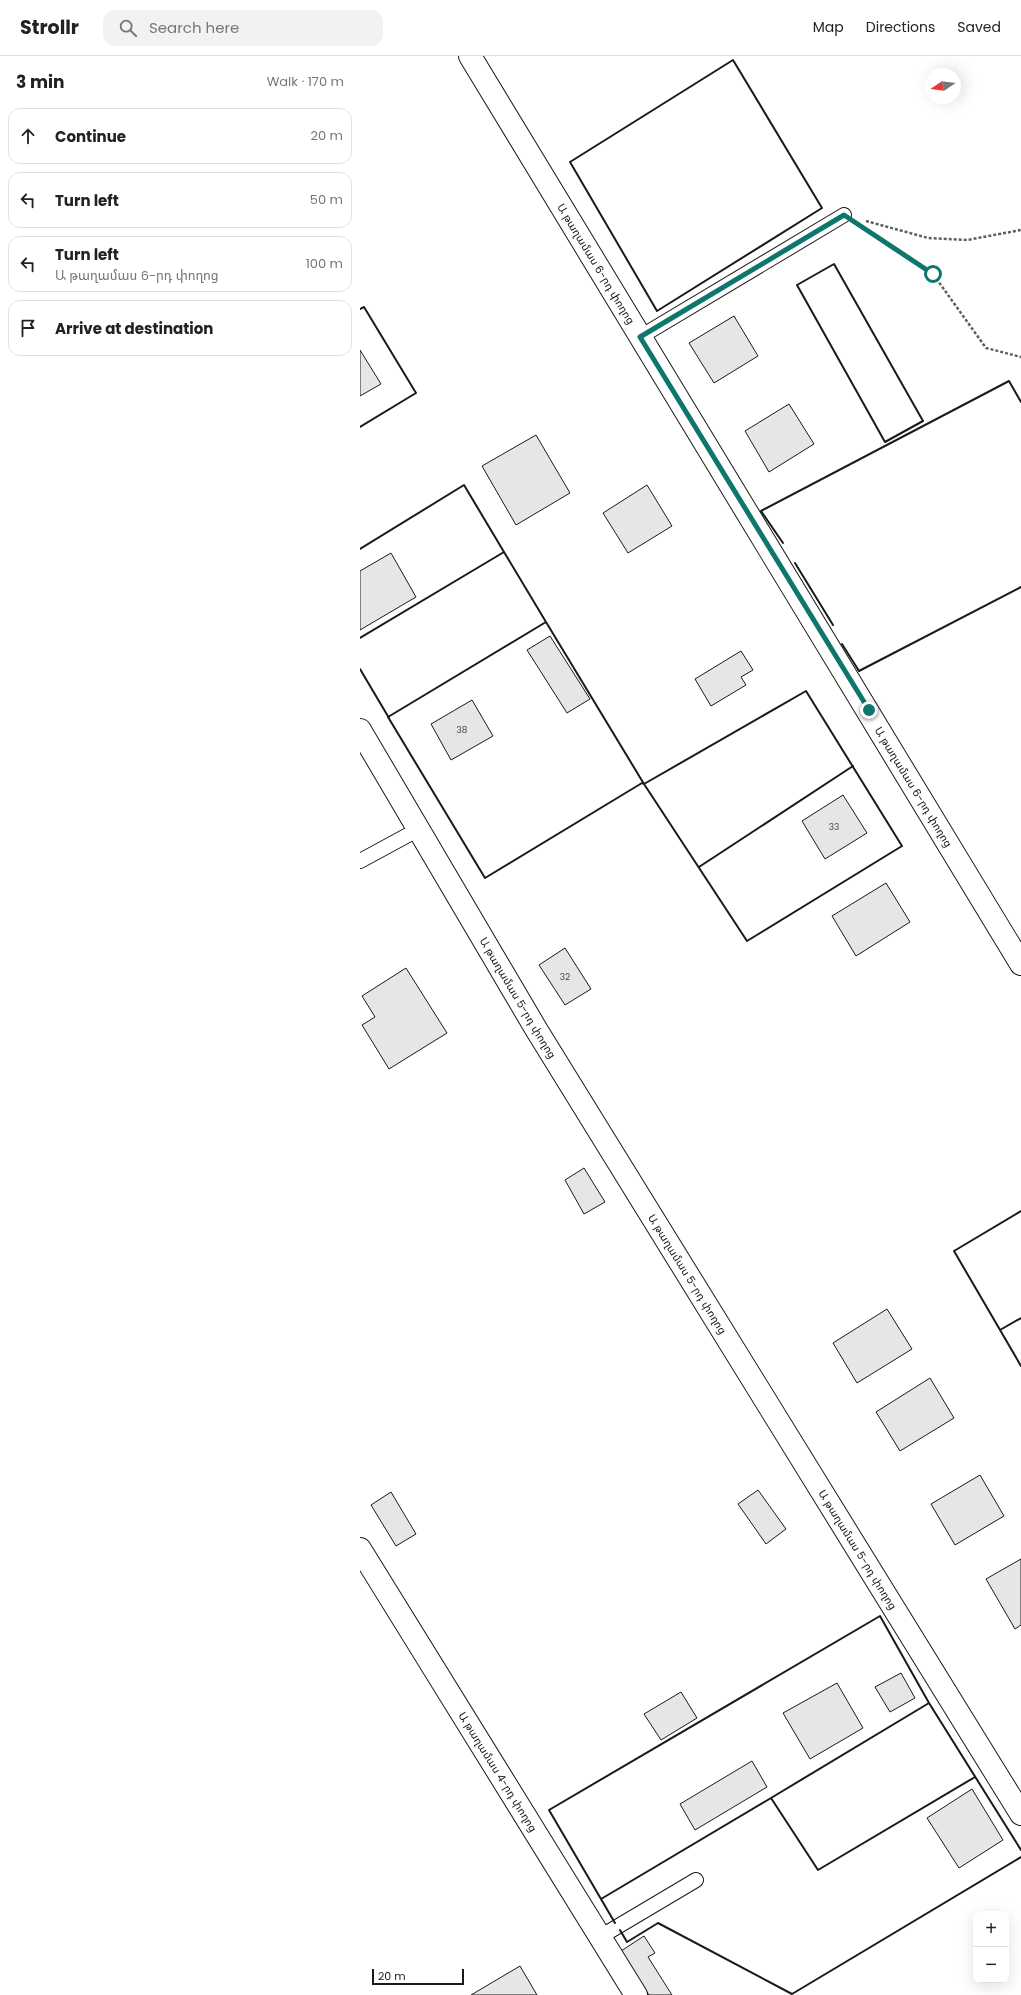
<!DOCTYPE html>
<meta charset="utf-8">
<style>
:root{--surface:#fff;--page:#f2f2f2;--text:#222;--muted:#767676;--line:#e0e0e0}
body{margin:0;font-family:Poppins,"Noto Sans Armenian",sans-serif;background:var(--page);color:var(--text)}
.controls{position:absolute;right:12px;bottom:12px;display:grid;overflow:hidden;border-radius:8px;box-shadow:0 4px 16px #0002}
.controls button{width:36px;height:36px;display:grid;place-items:center;padding:0;border:0;border-bottom:1px solid var(--line);background:var(--surface);color:var(--text);font:20px sans-serif}
.compass{position:absolute;left:565px;top:12px;width:36px;height:36px;border-radius:50%;background:var(--surface);box-shadow:0 4px 16px #0002;rotate:257deg}
.scale{position:absolute;left:12px;bottom:10px;width:92px;box-sizing:border-box;padding-left:4px;border:2px solid #1a1a1a;border-top:0;font-size:11px;line-height:14px;white-space:nowrap;color:#1a1a1a;-webkit-text-stroke:3px #fff;paint-order:stroke}
.stop{position:absolute;width:12px;height:12px;margin:-9px;border:3px solid #0f766e;border-radius:50%;background:#fff}
.stop.end{background:#0f766e;border-color:#fff;box-shadow:0 1px 4px #0008}
.list{margin:0;padding:0;list-style:none}
h2{display:flex;justify-content:space-between;align-items:center;height:52px;margin:0;padding:0 16px;font-size:17px}
h2 small{font-size:13px;font-weight:400;color:var(--muted)}
.list li{display:grid;grid-template-columns:26px 1fr auto;gap:12px;align-items:center;box-sizing:border-box;height:56px;margin:0 8px 8px;padding:0 8px;border:1px solid var(--line);border-radius:12px}
.list b{display:block;font-size:15px;white-space:nowrap}
.list p{margin:0;font-size:13px;white-space:nowrap;color:var(--muted)}
.list em{font-size:13px;font-style:normal;color:var(--muted)}
.icon{flex:none;width:22px;height:22px;fill:none;stroke:currentColor;stroke-width:2;stroke-linecap:round;stroke-linejoin:round}
.map{position:relative;flex:none;width:661px;height:1939px;overflow:hidden}
header{display:flex;align-items:center;gap:24px;box-sizing:border-box;height:56px;padding:0 20px;background:var(--surface);border-bottom:1px solid var(--line)}
header strong{font-size:19px}
nav{display:flex;gap:22px;margin-inline-start:auto;font-size:14px}
.search{width:280px;height:36px;background:var(--page);display:flex;align-items:center;gap:10px;box-sizing:border-box;padding:0 14px;border-radius:12px;color:var(--muted);font-size:15px}
main{display:flex}
aside{flex:1;background:var(--surface)}
.map>svg:first-child{display:block}
.building{fill:#e6e6e6;stroke:#1a1a1a}
.lines{fill:none;stroke-linecap:round;stroke-linejoin:round}
.lane-casing{stroke:#1a1a1a;stroke-width:16}
.street-casing{stroke:#1a1a1a;stroke-width:24}
.path{stroke:#5f5f5f;stroke-width:2.5;stroke-dasharray:3 2;stroke-linecap:butt}
.lane{stroke:#fff;stroke-width:14}
.street{stroke:#fff;stroke-width:22}
.wall{stroke:#1a1a1a;stroke-width:2}
.route{stroke:#0f766e;stroke-width:5}
.labels{text-anchor:middle;stroke-width:3;stroke-linejoin:round;paint-order:stroke}
.number-label{font-size:9px;fill:#4d4d4d}
.street-label{font-size:11px;fill:#1a1a1a;stroke:#fff}
</style>
<header>
<strong>Strollr</strong>
<div class="search"><svg class="icon" aria-label="search" viewBox="0 0 24 24"><circle cx="10" cy="10" r="6"/><path d="M15 15l6 6"/></svg>Search here</div>
<nav><a>Map</a><a>Directions</a><a>Saved</a></nav>
</header>
<main>
<aside>
<h2>3 min<small>Walk · 170 m</small></h2>
<ul class="list">
<li><svg class="icon" aria-label="ahead" viewBox="0 0 24 24"><path d="M12 20V5M6 11l6-6 6 6"/></svg><div><b>Continue</b></div><em>20 m</em></li>
<li><svg class="icon" aria-label="left" viewBox="0 0 24 24"><path d="M17 20v-9H6M10 6l-5 5 5 5"/></svg><div><b>Turn left</b></div><em>50 m</em></li>
<li><svg class="icon" aria-label="left" viewBox="0 0 24 24"><path d="M17 20v-9H6M10 6l-5 5 5 5"/></svg><div><b>Turn left</b><p>Ա թաղամաս 6-րդ փողոց</p></div><em>100 m</em></li>
<li><svg class="icon" aria-label="arrive" viewBox="0 0 24 24"><path d="M6 21V4h12l-3 4 3 4H6"/></svg><div><b>Arrive at destination</b></div></li>
</ul>
</aside>
<div class="map">
<svg width="661" height="1939" viewBox="0 0 661 1939">
<rect width="100%" height="100%" fill="#fff"/>
<!-- building -->
<path class="building" d="M374 260 398 300 354 327 329 287Z
M0 294 21 328 0 340Z
M429 348 454 388 409 416 385 375Z
M176 379 210 437 156 469 122 410Z
M287 429 312 470 268 497 243 457Z
M31 497 56 541 0 574V515Z
M190 580 230 643 207 657 167 594Z
M381 595 393 614 381 621 386 629 351 650 335 623Z
M112 644 133 680 91 704 71 668Z
M483 739 507 777 465 803 442 765Z
M526 827 550 866 496 900 472 860Z
M205 892 231 933 205 949 179 909Z
M46 912 87 977 29 1013 2 969 15 961 2 940Z
M224 1112 245 1146 224 1158 205 1124Z
M527 1253 552 1293 497 1327 473 1287Z
M570 1322 594 1362 540 1395 516 1356Z
M620 1419 644 1460 595 1489 571 1448Z
M398 1434 426 1473 406 1488 378 1448Z
M31 1436 56 1478 36 1490 11 1449Z
M661 1503V1569L655 1573 626 1523Z
M541 1617 555 1642 530 1656 515 1631Z
M477 1627 503 1672 450 1703 423 1657Z
M321 1636 337 1662 301 1684 284 1658Z
M392 1705 407 1731 335 1774 320 1748Z
M612 1733 643 1784 599 1812 567 1762Z
M284 1880 295 1897 288 1901 312 1939H289L261 1895Z
M160 1910 177 1939H111Z"/>
<g class="lines">
<!-- lane casing -->
<g class="lane-casing">
<path id="lane" d="M280 281 484 159
M0 805 59 773
M240 1881 336 1824"/>
</g>
<!-- street casing -->
<g class="street-casing">
<g id="street">
<path id="s1" d="M110 0 661 908"/>
<path id="s2" d="M0 674 176 973 661 1758"/>
<path id="s3" d="M0 1493 276 1939"/>
</g>
</g>
<!-- path -->
<path class="path" d="M506 165 568 182 607 184 661 174
M503 171 573 218 626 292 661 301"/>
<!-- lane -->
<use href="#lane" class="lane"/>
<!-- street -->
<use href="#street" class="street"/>
<!-- wall -->
<path class="wall" d="M373 4 462 152 297 255 210 106Z
M474 208 563 365 525 386 437 229Z
M0 253 4 251 56 337 0 371
M423 487 401 455 649 325 661 346
M0 493 104 429 144 496
M435 507 473 569
M186 566 284 728 282 727 125 822 28 661Z
M0 582 144 496 186 566
M482 588 499 615 661 531
M0 613 29 662
M446 635 542 790 387 885 284 728Z
M339 811 493 710
M661 1155 594 1195 661 1310
M640 1274 661 1262
M411 1742 569 1647
M241 1843 411 1742 458 1814 615 1721
M255 1867 189 1754 520 1560 569 1647 661 1794
M260 1874 267 1886 298 1867 432 1938 661 1801"/>
</g>
<g class="lines">
<!-- route -->
<path class="route" d="M509 654 280 281 484 159 573 218"/>
</g>
<g class="labels">
<!-- number labels -->
<g class="number-label">
<text x="102" y="677">38</text>
<text x="474" y="774">33</text>
<text x="205" y="924">32</text>
</g>
<!-- street labels -->
<g class="street-label">
<text dy="4" stroke="none"><textPath href="#s1" startOffset="243">Ա թաղամաս 6-րդ փողոց</textPath></text>
<text dy="4" stroke="none"><textPath href="#s1" startOffset="855">Ա թաղամաս 6-րդ փողոց</textPath></text>
<text dy="4" stroke="none"><textPath href="#s2" startOffset="311">Ա թաղամաս 5-րդ փողոց</textPath></text>
<text dy="4" stroke="none"><textPath href="#s2" startOffset="635">Ա թաղամաս 5-րդ փողոց</textPath></text>
<text dy="4" stroke="none"><textPath href="#s2" startOffset="959">Ա թաղամաս 5-րդ փողոց</textPath></text>
<text dy="4" stroke="none"><textPath href="#s3" startOffset="262">Ա թաղամաս 4-րդ փողոց</textPath></text>
</g>
</g>
</svg>
<div class="controls">
<button>+</button>
<button>−</button>
</div>
<svg class="compass" viewBox="-18 -18 36 36"><path d="M0-13l5 13h-10z" fill="#e53935"/><path d="M0 13l5-13h-10z" fill="#767676"/></svg>
<div class="scale">20 m</div>
<div class="stop" style="left:573px;top:218px"></div>
<div class="stop end" style="left:509px;top:654px"></div>
</div>
</main>
